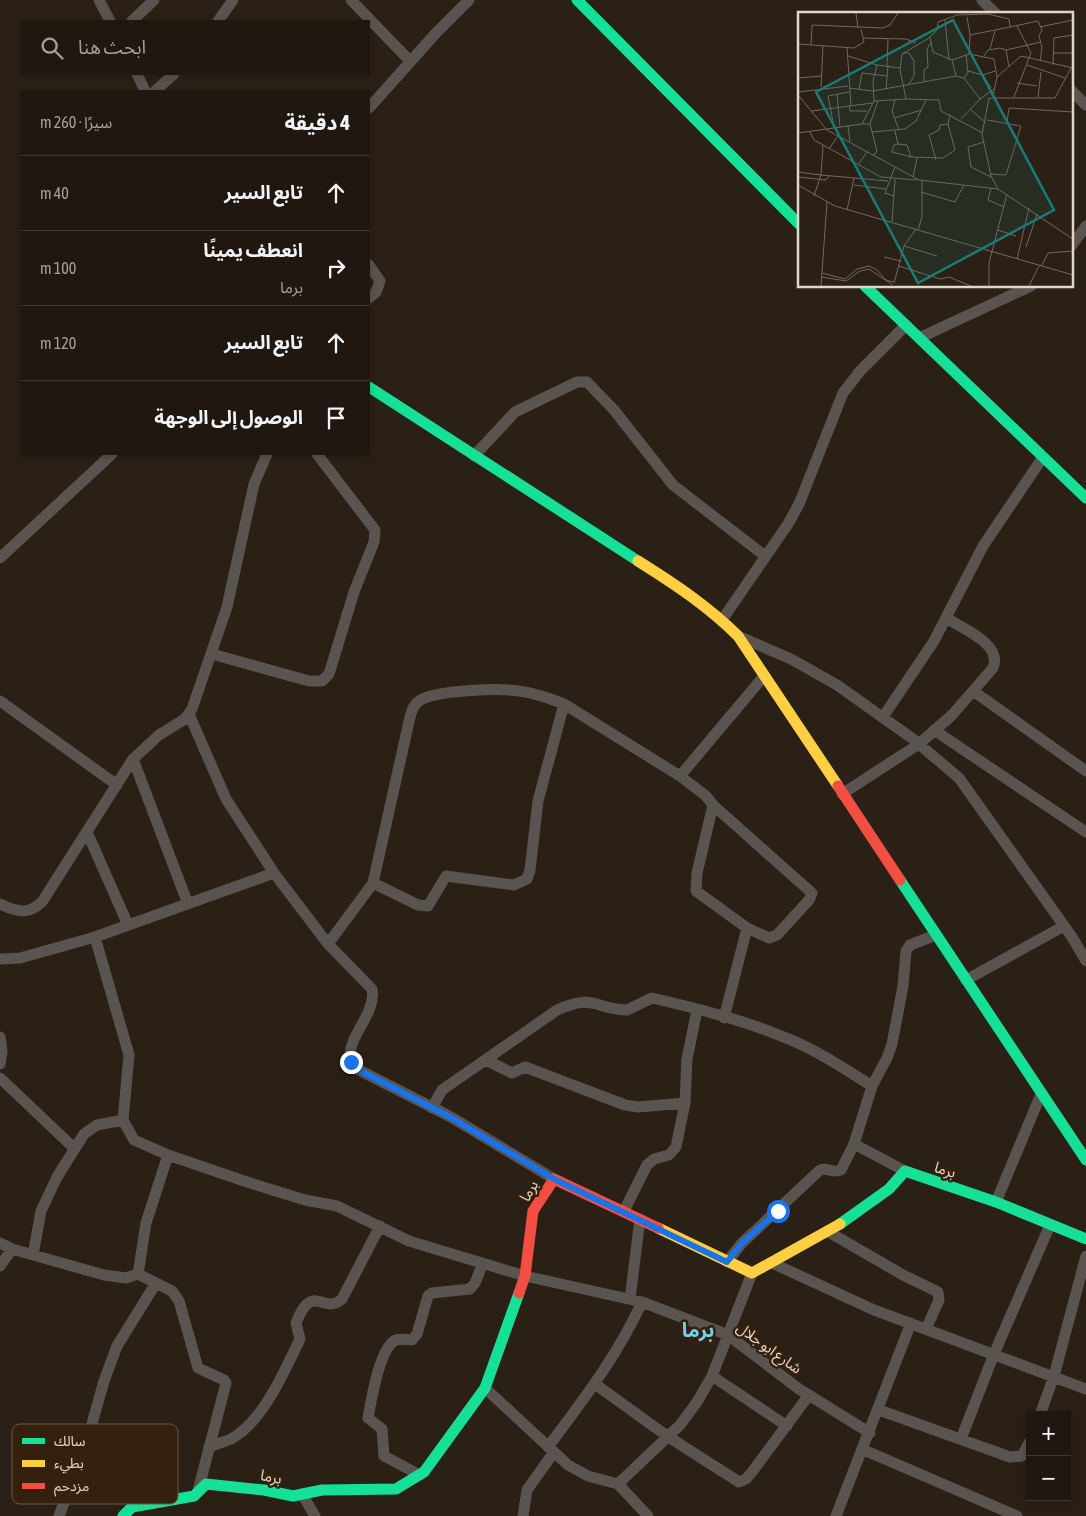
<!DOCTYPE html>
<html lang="ar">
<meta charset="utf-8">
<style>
:root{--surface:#201810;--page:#282119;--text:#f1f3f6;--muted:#a2a09f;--line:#3d3730}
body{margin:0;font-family:"Asap Condensed","Noto Sans Arabic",sans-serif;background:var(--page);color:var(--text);direction:rtl}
.controls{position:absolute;right:15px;bottom:15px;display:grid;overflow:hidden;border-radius:0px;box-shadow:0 2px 8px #0003}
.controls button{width:45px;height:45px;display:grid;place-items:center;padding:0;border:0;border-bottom:1px solid var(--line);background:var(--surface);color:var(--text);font:25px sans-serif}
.stop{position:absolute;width:15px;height:15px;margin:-11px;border:4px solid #1a73e8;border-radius:50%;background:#fff}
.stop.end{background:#1a73e8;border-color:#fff;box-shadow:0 1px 5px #0008}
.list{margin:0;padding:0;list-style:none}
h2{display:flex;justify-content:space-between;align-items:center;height:65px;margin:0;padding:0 20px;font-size:21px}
h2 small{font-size:16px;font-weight:400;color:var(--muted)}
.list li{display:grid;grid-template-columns:32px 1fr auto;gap:15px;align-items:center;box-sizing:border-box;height:75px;padding:0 20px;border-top:1px solid var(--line)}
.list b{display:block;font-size:19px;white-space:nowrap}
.list p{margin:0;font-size:16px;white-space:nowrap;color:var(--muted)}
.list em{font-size:16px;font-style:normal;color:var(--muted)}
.icon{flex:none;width:28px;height:28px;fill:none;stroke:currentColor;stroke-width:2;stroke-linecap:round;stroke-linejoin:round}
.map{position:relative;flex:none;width:1086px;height:1516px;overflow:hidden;direction:ltr}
.search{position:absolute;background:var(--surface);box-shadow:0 2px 8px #0003;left:20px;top:20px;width:350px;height:55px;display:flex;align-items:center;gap:12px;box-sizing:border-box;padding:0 18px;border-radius:0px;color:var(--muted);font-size:19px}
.panel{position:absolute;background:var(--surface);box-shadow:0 2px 8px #0003;left:20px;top:90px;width:350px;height:365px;border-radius:0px;direction:rtl}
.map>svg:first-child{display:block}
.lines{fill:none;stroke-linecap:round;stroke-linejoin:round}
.street{stroke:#59544f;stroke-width:11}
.fast{stroke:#16e098;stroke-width:11}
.slow{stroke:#ffcf43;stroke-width:11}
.jam{stroke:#f24e42;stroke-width:11}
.route{stroke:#1a73e8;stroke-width:6}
.labels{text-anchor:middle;stroke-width:5;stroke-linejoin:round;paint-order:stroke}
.street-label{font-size:15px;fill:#e3d5c9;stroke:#34200d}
.district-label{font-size:20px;font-weight:bold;fill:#71d1ef;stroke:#34200d}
.inset-road{fill:none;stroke:#75685e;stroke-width:1}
.view{fill:#1a7b73;fill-opacity:0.15;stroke:#1a7b73;stroke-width:2.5}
.inset-edge{fill:none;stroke:#e3d5c9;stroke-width:2.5}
.key{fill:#34200d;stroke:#695645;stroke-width:1}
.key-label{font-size:14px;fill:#e3d5c9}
</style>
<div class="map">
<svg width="1086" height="1516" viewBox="0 0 1086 1516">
<rect width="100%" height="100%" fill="#2b2016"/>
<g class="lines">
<!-- street -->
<path class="street" d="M99 0 110 21
M351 0 410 61
M982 0 996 14
M132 21 154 0
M218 21 233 0
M137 74 145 91
M155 91 174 74
M1072 91 1086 105
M369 108 436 33 469 0
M1072 245 1086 226
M369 265 380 281 376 292 369 298
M919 338 1031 286
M474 456 515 412 577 382H587L614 410 673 485 765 556
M0 558 112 454
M722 620 788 524 799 504 843 393 861 370 906 325
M738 636 791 659 837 685 913 739 959 778 1072 937 1086 961
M212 654 309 681H322L329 674 354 592 374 542 375 530 317 454
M973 691 1086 771
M0 701 117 785
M189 714 226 799 274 873 328 944 372 989C378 1019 332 1047 359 1070L451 1117 554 1179
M883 717 934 641 983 546 1043 457
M934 730 1086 832
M133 759 188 904
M680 776 764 676
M842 794 919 744 952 715 993 668C1003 644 962 628 946 618
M713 805 812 893 809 900 777 935 769 938 747 928
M87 832 128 925
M373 883 418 905 428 906 446 876 514 885 527 879 530 870 538 801 564 704
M0 904C16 912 28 915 42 902L133 759 159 735 185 719 192 709 227 607 254 484 267 454
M95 937 274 873
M328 944 373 883 410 717C412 711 413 705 419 701 434 690 500 688 519 691 535 693 549 698 564 704L680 776 706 796 713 805 697 873 696 891 747 928 724 1018
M0 959 20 958 95 937 129 1055 123 1120 134 1140 168 1155
M966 980 1064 926
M0 1037 2 1052 0 1064
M486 1060 512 1073 525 1067 625 1105 638 1107 685 1103
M0 1078 74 1148
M432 1108 442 1090 557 1010C596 993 593 1009 627 1010L652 998C695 1008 740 1019 781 1036 814 1048 843 1068 872 1086
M854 1144 872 1086 887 1058 892 1044 903 986 906 951 910 945 936 935
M996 1202 1041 1094
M624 1211 647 1165 654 1159 669 1155 676 1147 685 1103 687 1059 697 1010
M827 1231 903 1275 938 1292 939 1300 926 1329
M0 1243 12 1249 104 1275 126 1278 138 1274
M33 1255 41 1211 57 1177 84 1134 97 1125 123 1120
M727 1262 742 1243 820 1170C827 1167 834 1174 841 1170L854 1144 905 1171
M772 1263 874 1310 1086 1389
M0 1266 12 1249
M630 1299 640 1219
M712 1376 787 1426
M595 1384 667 1436 739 1482 746 1479 752 1472 809 1395
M485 1388 568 1465 588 1476 618 1484 680 1425 697 1402 712 1376 752 1273
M879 1410 1010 1457 1022 1456 1030 1441
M1040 1415 1054 1376 1086 1256
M961 1439 994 1354 1050 1225
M209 1447C216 1444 224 1442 231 1439 263 1422 285 1370 300 1339L296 1323C313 1280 323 1316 342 1299L380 1226
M548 1447C583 1400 618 1355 642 1302
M864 1450 1017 1516
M420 1475 384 1456 382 1429 368 1418C371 1401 380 1346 396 1340 401 1338 407 1340 412 1340L417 1334 428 1296 432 1293 470 1289 475 1283 483 1263
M618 1484 648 1516
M198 1491 226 1383 224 1380 198 1368 179 1301 172 1291 138 1274 146 1223 168 1155 250 1183 305 1200 337 1206 409 1241 525 1276 642 1302 728 1335 799 1389 870 1433
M302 1494 315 1516
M59 1516 86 1445 104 1381 117 1346 156 1283
M523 1516 527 1490 554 1452
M836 1516 911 1323"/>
<!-- fast -->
<path class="fast" d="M577 0 800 225
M865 286 1086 498
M369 387 638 561
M900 880 1086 1160
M840 1224 889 1189 905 1171 996 1202 1086 1239
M123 1516 132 1507 194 1496 206 1484 264 1490 293 1496 322 1490 396 1489 424 1472 485 1388 519 1293"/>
<!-- slow -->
<path class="slow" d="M638 561C673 583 708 606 738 636L838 786
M658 1228 752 1273 840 1224"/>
<!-- jam -->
<path class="jam" d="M838 786 900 880
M519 1293 525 1276 533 1211 554 1179 658 1228"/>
</g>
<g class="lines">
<!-- route -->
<path class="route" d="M351 1062 359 1070 450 1117 554 1179 727 1262 742 1243 778 1211"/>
</g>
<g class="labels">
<!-- street labels -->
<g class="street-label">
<text transform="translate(945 1170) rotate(18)" y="5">برما</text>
<text transform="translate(529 1191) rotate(-60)" y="5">برما</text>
<text transform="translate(769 1348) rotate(36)" y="5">شارع ابو جلال</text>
<text transform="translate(271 1477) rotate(11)" y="5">برما</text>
</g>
<!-- district labels -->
<g class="district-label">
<text x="698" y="1337">برما</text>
</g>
</g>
<!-- overview -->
<g transform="translate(798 12)">
<rect width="275" height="275" fill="#2b2016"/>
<path class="inset-road" d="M58 1 60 16M169 5 172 23 212 15M147 8 151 48M242 15 275 8M241 24 244 35 242 49M65 26 108 27 118 31M0 32 56 36 66 30 63 17M13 33 14 13 85 16 92 13 100 1M49 36 53 93M192 37 197 19M208 38 243 30M105 41H111L116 49V64L111 72M255 41H275M171 42 172 23M50 44 79 53M186 44 190 38 202 36 208 38 211 55M154 48 171 42 196 47 199 65M89 53 90 27M229 53 267 66M255 53 256 26 275 23M170 59 185 63 197 59M185 63 193 76M158 64 166 66 182 87 196 77M0 66 23 64M166 66 170 61 168 43M126 69V58L130 55 129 37 133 31M219 71 239 74M23 75 25 34M51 76 75 79 158 64 154 48 135 40 132 25M61 77 64 61 89 64M88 78 90 53M0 80 50 74M39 82 42 115M0 83 29 118 121 168 200 177 275 227M195 84 199 65 223 44 275 56M216 85 233 41 219 14M240 85 243 60M108 87 141 88 143 99 185 121M97 88 94 99 101 118M76 89 75 69 79 53 102 56M51 93 52 99H69M172 97 188 111M14 99 74 91M96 106 124 98M163 107 182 87M189 108 223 114 208 163 193 162M209 110 211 96 275 100M64 112H72L80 89M72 112 79 139 76 143M50 114 52 130M36 115 30 84 51 80M97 119 100 132 109 133 113 145 145 146 157 138 150 112 152 102M12 120 16 128 83 165 119 168M74 120 107 117 118 109 128 88M0 121 64 112 76 89 108 87 102 58 104 42 131 26 139 18 140 10 159 3 190 2 211 7 212 15 240 9 244 18 241 24M186 130 170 135 173 155 193 165M100 132 96 133 94 140 113 145M31 137 40 124M138 148 131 123 141 118 142 113 150 112M60 153 69 140M0 160 23 163 25 134M0 165 28 168 31 164M115 165 119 146M0 173 37 194 275 263M56 173 88 177M193 176 190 188 206 195M200 177 193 164 184 122 191 86H257L273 56M123 180 157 190 166 173M16 184 23 163 90 169M96 184 87 181 97 155M49 198 56 166M94 211 97 167M120 218 124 205V169M200 218 218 224M106 234 139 244M228 235 239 202M86 245 103 249M219 247 231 196M244 253 250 241 275 239M101 254 142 267 151 265 173 274M24 261 47 267 59 257 71 254 79 258 88 268 96 270M24 265 48 269 62 259 71 257 95 273M96 271 106 234 118 217M23 274 29 190M191 274V251L209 182M231 274 241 254"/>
<path class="view" d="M155 8 256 198 120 271 18 80Z"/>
<rect width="275" height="275" class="inset-edge"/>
</g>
<!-- legend -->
<rect x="12" y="1424" width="166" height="80" rx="8" class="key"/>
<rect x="22" y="1438" width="23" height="6" fill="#16e098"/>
<rect x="22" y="1460" width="23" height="7" fill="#ffcf43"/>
<rect x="22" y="1483" width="23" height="6" fill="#f24e42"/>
<g class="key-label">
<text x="54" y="1446">سالك</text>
<text x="54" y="1468">بطيء</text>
<text x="54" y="1491">مزدحم</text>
</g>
</svg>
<div class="controls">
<button>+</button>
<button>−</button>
</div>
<div class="stop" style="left:778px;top:1211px"></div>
<div class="stop end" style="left:351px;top:1062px"></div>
<div class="search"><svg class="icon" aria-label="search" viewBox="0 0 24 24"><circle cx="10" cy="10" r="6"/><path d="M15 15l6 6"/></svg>ابحث هنا</div>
<section class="panel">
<h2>4 دقيقة<small>سيرًا · 260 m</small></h2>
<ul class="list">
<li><svg class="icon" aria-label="ahead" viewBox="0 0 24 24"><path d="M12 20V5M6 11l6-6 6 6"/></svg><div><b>تابع السير</b></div><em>40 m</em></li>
<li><svg class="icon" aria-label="right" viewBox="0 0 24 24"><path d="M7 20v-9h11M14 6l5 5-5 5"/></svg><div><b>انعطف يمينًا</b><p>برما</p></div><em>100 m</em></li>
<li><svg class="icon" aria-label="ahead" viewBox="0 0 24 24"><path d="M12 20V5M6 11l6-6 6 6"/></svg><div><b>تابع السير</b></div><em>120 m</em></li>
<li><svg class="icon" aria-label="arrive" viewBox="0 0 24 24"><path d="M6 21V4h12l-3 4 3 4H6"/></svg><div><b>الوصول إلى الوجهة</b></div></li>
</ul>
</section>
</div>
